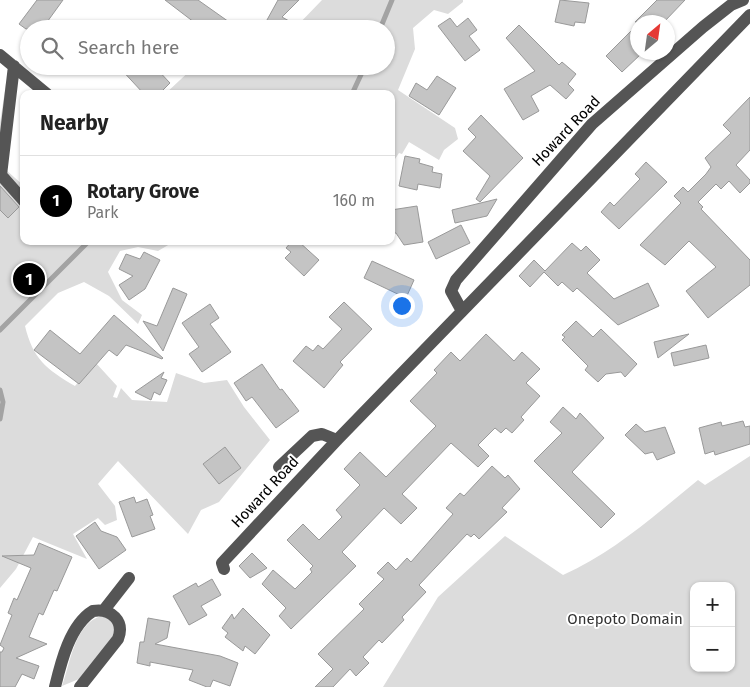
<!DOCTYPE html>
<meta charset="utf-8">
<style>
:root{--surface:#fff;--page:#f6f6f6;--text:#222;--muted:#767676;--line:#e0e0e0;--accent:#000}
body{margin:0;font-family:"Fira Sans",sans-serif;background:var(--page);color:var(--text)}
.controls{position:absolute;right:15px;bottom:15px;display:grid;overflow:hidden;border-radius:10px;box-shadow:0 1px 4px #0004}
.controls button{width:45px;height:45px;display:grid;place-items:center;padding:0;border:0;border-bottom:1px solid var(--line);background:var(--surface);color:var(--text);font:25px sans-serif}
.compass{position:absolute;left:630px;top:15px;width:45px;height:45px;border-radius:50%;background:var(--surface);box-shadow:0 1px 4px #0004;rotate:29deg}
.you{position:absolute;left:401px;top:305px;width:18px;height:18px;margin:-12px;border:4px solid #fff;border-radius:50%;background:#1a73e8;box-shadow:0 0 0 8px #1a73e833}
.badge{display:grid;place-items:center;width:32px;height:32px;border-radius:50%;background:var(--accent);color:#fff;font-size:16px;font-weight:700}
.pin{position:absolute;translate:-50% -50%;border:2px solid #fff;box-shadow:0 1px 5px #0006}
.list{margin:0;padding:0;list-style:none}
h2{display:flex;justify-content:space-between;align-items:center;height:65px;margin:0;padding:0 20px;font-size:21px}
h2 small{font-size:16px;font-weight:400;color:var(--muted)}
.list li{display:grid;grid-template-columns:32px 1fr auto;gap:15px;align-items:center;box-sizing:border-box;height:90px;padding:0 20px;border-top:1px solid var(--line)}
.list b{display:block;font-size:19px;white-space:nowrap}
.list p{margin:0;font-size:16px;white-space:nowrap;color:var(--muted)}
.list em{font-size:16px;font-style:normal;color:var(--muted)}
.icon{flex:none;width:28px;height:28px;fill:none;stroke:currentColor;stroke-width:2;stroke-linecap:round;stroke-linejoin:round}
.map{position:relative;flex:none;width:750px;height:687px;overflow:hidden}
.search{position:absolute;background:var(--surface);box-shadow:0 1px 4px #0004;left:20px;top:20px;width:375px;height:55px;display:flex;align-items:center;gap:12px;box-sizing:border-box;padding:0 18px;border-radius:28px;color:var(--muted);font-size:19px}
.panel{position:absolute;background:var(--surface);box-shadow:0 1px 4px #0004;left:20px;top:90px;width:375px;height:155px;border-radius:10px}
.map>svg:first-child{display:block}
.green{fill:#dcdcdc;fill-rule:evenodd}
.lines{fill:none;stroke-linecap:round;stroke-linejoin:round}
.stream{stroke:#a3a3a3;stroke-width:5}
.building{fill:#c4c4c4;stroke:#999}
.minor{stroke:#555;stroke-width:12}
.labels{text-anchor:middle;stroke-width:4;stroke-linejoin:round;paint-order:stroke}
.street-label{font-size:15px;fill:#000;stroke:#fff}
.park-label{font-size:15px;fill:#333;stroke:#fff}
</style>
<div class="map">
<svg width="750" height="687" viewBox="0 0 750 687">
<rect width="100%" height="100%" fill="#fff"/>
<!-- green -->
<path class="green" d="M322 0H463V2L448 14 434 10 413 28 415 49 398 90 455 128 458 139 444 150 439 160 409 142 402 154 399 153 391 165V94H165L195 66H386V29H294Z
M6 83 15 91 5 169 24 186V241H175L158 251 138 247 120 251 108 272 122 300 142 315 138 324 109 296 84 282 58 293 25 326C33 359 46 369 75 386L95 362 117 386 113 397 117 398 121 388 132 400 167 402 176 373 204 383 227 380 244 407 270 440 219 502 201 510 188 534 118 461 98 484 115 506 117 520 105 525 98 518 73 534 87 559 33 537 16 569 0 588V123Z
M750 456V687H383L438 597 505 536 563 575C613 553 655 515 698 480L705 485ZM694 586H731V668H694Z
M102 616 112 621 115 627 113 638 79 679 62 686C70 664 75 622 102 616Z"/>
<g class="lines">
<!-- stream -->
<path class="stream" d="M380 29 392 0
M352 94 365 66
M0 330 89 241
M0 390 3 402 0 419"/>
</g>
<!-- building -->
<path class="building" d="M37 0H63L42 29H26L19 24Z
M165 0H198L239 29H203Z
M278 0H299L282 17 303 29H262Z
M560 0 589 3 585 23 575 22 574 26 555 22Z
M657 0H685L664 22H635Z
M450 18 457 27 468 18 477 30 469 36 480 50 465 61 438 26Z
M638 24V52L641 54 622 72 606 56Z
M519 25 559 65 562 62 576 74 568 84 574 90 566 99 550 85 531 96 539 111 523 120 504 89 535 71 506 38Z
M118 66H154L170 83 159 94H144Z
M437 76 456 88 439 115 409 96 416 83 427 90Z
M750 97V150L736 165 750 180V183L740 193 729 181 721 189 716 184 698 202 703 207 701 209 750 260V285L708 318 686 291 716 267 689 241 665 265 640 245 681 203 674 196 683 187 688 192 706 174 711 167 705 158 731 133 723 125Z
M481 115 523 158 480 202 476 199 490 176 463 151 476 137 468 129Z
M405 156 420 159 419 163 433 167 432 172 442 174 440 188 418 184 417 190 399 186Z
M646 162 667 182 619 229 601 212 610 202 614 206 640 179 635 174Z
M0 186 19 207 8 218 0 210Z
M497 199 487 216 455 223 452 210Z
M417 206 423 242 404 245 396 233H391V210Z
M461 225 470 243 436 259 428 242Z
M292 241H298L319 260 304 276 285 258 291 252 286 248Z
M572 243 581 251 586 246 600 260 587 273 614 299 648 283 659 306 618 325 577 288 573 292 562 282 558 286 544 272 530 287 519 276 534 260 545 271Z
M144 252 160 260 145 289 129 300 119 285 133 276 119 269 126 254 140 259Z
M372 261 414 280 406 298 364 278Z
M173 288 187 294 163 351 143 321 157 326Z
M344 302 372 329 340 362 343 365 324 388 293 361 306 346 313 351 318 345 323 349 342 329 329 317Z
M210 304 219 318 210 324 231 352 202 372 189 354 199 347 182 323Z
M114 315 163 358 162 359 126 345 117 356 109 350 79 384 34 350 50 330 80 354Z
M576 321 593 337 601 329 637 364 625 377 621 372 606 374 598 382 585 370 588 366 562 340 565 337 562 335Z
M486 334 514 361 522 352 540 369 526 383 540 396 521 417 524 420 512 433 506 428 501 433 495 428 478 445 489 456 478 467 451 443 402 494 417 508 401 524 384 508 342 552 356 566 291 629 279 616 286 608 262 584 273 570 295 589 312 572 310 569 313 566 287 540 303 524 319 540 342 517 336 510 360 485 344 469 360 452 386 477 435 427 436 426 410 401 437 373 434 370 451 352 460 361Z
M689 334 658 358 654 342Z
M706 345 709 358 674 366 671 353Z
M262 364 280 390 282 389 299 411 276 428 252 397 246 401 234 383Z
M164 372 161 378 167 380 160 395 154 392 151 400 135 392Z
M563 407 576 419 580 413 604 438 572 472 615 514 601 528 534 461 562 433 550 422Z
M743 421 745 427 750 426V444L715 455 714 451 705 454 699 428 721 422 722 426Z
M636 424 645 432 665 427 675 453 657 460 653 452 645 454 625 435Z
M225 447 241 468 219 484 203 464Z
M492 466 505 478 508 475 520 489 502 508 507 512 479 539 474 534 471 537 467 534 419 585 426 592 402 617 404 620 382 643 379 640 363 657 369 663 356 676 350 669 333 687H315L333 669 318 654 364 609 359 604 384 579 377 573 388 562 396 570 407 558 411 562 453 514 446 508 460 493 464 496Z
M134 497 136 503 147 499 153 515 150 516 155 529 132 537 119 502Z
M95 522 101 531 117 537 126 550 99 569 76 536Z
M39 543 72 557 57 591 54 590 43 615 39 613 29 637 47 644 16 658 39 666 34 679 22 674 15 687H0V652H2L4 648 0 645 12 615 8 613 14 598 17 600 31 568 2 556 34 555Z
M252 553 267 568 250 578 239 566Z
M212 579 221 595 201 606 207 615 189 625 173 596 196 583 198 587Z
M243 608 270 635 255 654 245 646 243 651 225 637 228 633 222 628 232 614 234 619Z
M148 618 170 622 167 638 155 644 220 656 238 663 230 686 213 680 210 687H207L189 680 193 670 150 662V666L137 663 140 642H144Z"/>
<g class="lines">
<!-- minor -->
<path class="minor" d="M0 55 47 94
M14 66 1 175 24 201
M462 311 451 291 456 280 592 124 703 27 731 5 743 0
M279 467 312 436 322 434 337 440
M224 569 222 563 337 440 750 15
M104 610 129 578
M55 687C61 662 70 625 93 611 111 608 125 621 118 639L80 687"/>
</g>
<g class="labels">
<!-- street labels -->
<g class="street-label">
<text transform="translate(566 131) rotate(-46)" y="5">Howard Road</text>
<text transform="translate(265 492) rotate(-47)" y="5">Howard Road</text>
</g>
<!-- park labels -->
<g class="park-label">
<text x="625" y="624">Onepoto Domain</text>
</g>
</g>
</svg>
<div class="controls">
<button>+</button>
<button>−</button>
</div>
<svg class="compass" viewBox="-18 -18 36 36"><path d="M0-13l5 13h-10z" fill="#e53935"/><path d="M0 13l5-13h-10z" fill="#767676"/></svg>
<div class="you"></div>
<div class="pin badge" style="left:29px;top:279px">1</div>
<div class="search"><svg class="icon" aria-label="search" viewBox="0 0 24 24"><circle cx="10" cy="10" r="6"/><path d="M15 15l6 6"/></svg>Search here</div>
<section class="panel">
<h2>Nearby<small></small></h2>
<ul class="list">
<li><span class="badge">1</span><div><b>Rotary Grove</b><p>Park</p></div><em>160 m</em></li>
</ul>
</section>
</div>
